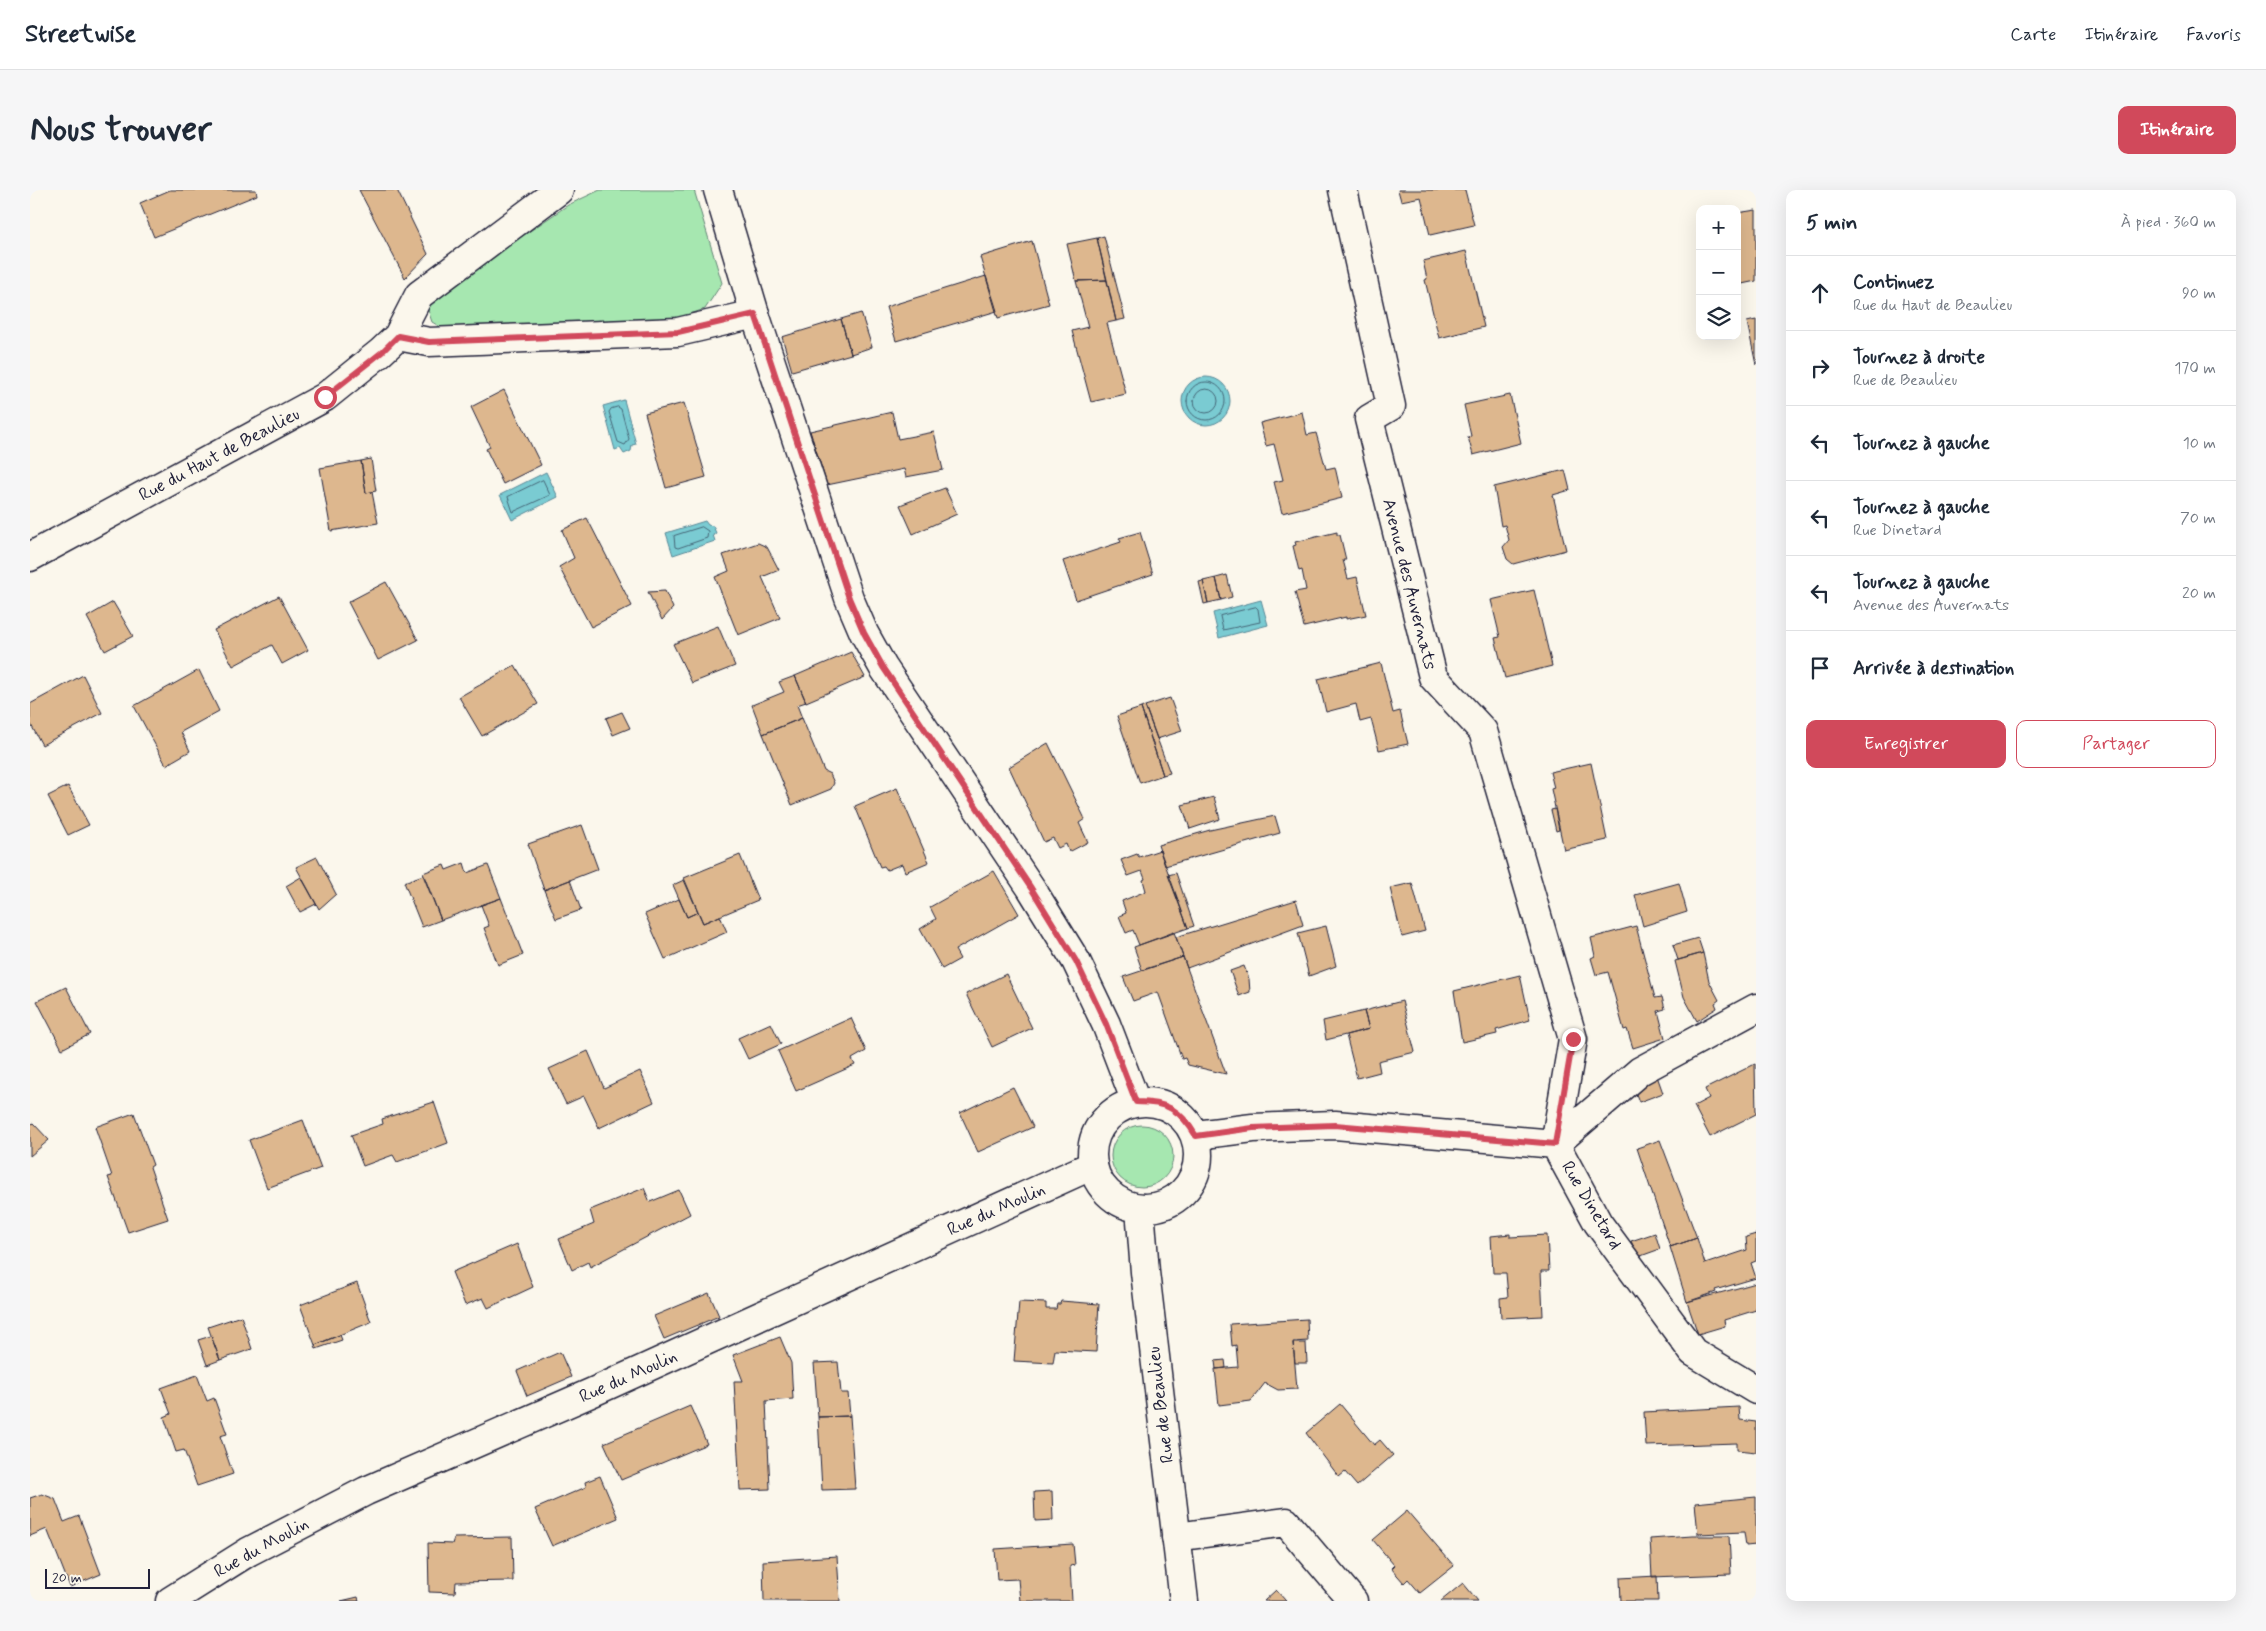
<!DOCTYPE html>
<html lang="fr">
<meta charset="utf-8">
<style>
:root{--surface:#fff;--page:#f6f6f7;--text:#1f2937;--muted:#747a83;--line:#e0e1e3;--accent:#d1495b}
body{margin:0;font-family:Mynerve,sans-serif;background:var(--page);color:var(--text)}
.controls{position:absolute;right:15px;top:15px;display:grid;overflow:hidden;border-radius:10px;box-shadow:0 5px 20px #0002}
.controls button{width:45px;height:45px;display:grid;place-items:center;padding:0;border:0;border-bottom:1px solid var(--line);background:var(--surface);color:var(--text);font:25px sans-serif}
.scale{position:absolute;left:15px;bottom:12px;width:105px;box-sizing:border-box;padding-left:5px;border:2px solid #22223b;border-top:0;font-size:14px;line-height:18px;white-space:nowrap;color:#22223b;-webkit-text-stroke:4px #fbf7ec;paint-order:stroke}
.stop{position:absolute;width:15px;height:15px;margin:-11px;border:4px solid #d1495b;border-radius:50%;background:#fff}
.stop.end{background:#d1495b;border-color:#fff;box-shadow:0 1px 5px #0008}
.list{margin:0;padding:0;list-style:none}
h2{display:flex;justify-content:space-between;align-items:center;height:65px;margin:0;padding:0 20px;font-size:21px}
h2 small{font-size:16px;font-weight:400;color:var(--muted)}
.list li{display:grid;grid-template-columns:32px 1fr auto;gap:15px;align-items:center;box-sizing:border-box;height:75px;padding:0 20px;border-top:1px solid var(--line)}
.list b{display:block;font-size:19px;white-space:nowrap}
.list p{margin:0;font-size:16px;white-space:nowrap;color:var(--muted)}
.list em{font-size:16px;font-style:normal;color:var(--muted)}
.actions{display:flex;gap:10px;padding:15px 20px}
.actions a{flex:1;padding:11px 0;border:1px solid var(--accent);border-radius:10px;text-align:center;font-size:18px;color:var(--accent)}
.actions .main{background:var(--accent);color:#fff}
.icon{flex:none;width:28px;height:28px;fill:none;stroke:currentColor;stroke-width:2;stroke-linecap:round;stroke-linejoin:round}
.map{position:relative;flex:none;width:1726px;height:1411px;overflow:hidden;border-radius:10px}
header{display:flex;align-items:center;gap:30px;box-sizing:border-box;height:70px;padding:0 25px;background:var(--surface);border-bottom:1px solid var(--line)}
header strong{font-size:24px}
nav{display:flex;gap:28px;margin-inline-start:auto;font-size:18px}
.intro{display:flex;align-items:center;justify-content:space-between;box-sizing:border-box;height:120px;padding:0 30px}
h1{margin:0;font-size:35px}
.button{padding:12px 22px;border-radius:10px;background:var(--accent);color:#fff;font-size:18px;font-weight:700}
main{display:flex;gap:30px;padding:0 30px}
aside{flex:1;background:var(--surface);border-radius:10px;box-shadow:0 5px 20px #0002}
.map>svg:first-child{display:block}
.green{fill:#a6e7b0;stroke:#648476}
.water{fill:#7acbd2;stroke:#578796}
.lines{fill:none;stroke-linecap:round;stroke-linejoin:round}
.shore{stroke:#456677;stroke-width:1}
.building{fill:#ddb78e;stroke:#22223b}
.street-casing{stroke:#22223b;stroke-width:31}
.secondary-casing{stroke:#22223b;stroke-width:31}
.street{stroke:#fbf7ec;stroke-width:28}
.secondary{stroke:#fbf7ec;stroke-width:28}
.route{stroke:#d1495b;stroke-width:6}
.labels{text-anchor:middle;stroke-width:4;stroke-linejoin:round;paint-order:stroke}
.street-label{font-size:18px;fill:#22223b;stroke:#fbf7ec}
</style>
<header>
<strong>Streetwise</strong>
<nav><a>Carte</a><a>Itinéraire</a><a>Favoris</a></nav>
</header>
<div class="intro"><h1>Nous trouver</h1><a class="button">Itinéraire</a></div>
<main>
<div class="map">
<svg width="1726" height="1411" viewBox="0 0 1726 1411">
<rect width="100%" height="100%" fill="#fbf7ec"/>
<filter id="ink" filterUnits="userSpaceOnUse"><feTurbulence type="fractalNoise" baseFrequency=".02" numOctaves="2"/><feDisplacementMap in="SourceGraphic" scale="10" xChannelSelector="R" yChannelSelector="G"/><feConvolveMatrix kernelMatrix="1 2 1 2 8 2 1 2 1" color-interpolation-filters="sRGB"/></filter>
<g filter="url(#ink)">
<!-- green -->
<path class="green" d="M570 0H664L692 93 675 119 642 130 412 138 402 132 398 120 403 107 538 15Z
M1081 966a31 31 0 1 1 62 0a31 31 0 1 1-62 0Z"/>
<!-- water -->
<path class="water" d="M1152 211a24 24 0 1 1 48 0a24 24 0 1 1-48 0Z
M594 210 606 254 602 255 601 261 594 264 590 258 585 260 573 216Z
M516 282 528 307 482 330 470 305Z
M675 331 678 335 683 336 686 343 683 345 685 351 643 365 636 343Z
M1231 410 1238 435 1189 448 1183 423Z"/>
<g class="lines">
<!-- shore -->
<path class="shore" d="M1157 211a19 19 0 1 1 38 0a19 19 0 1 1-38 0Z
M1164 211a12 12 0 1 1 24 0a12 12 0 1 1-24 0Z
M588 217 591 219 599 249 595 255 588 252 579 222 581 219Z
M513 290 520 305 483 322 478 307Z
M672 337 678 341 677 348 648 358 645 357 644 346Z
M1226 417 1228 419 1230 432 1193 440 1190 426Z"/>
</g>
<!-- building -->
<path class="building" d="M140 0H226L227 5 124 47 110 13Z
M329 0H367L398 64 375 88Z
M1368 0H1435L1444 35 1400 45 1391 7 1371 11Z
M1726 20V91L1707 95V23Z
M1074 46 1095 129 1086 131 1067 48Z
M1067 48 1077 90 1046 91 1037 54Z
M1002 51 1019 114 968 128 950 67Z
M1436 61 1454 137 1409 148 1395 90 1397 89 1393 71Z
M956 86 967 121 866 151 856 117Z
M1077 90 1086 131 1077 133 1096 204 1061 212 1042 141 1058 137 1046 91Z
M831 123 842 157 821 164 811 129Z
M811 129 821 164 762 181 752 147Z
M1726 130V175L1717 132Z
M474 200 511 275 473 294 456 259 460 257 441 217Z
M1480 205 1491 253 1443 265 1438 247 1441 246 1434 215Z
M654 213 676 287 636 298 615 223Z
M862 222 868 249 904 242 913 280 876 287 874 279 797 295 780 241Z
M1272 222 1277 245 1286 243 1296 279 1305 277 1312 308 1252 323 1244 292 1253 290 1244 254 1236 256 1230 233Z
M341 269 346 301 336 303 331 271Z
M331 271 336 303 342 302 348 333 301 341 290 278Z
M1535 280 1540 300 1523 305 1536 360 1483 374 1477 369 1473 357 1479 350 1475 335 1471 336 1464 297Z
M915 298 927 324 883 344 870 315Z
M557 328 602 416 561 437 529 377 544 368 532 340Z
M1110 342 1123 384 1046 410 1033 371 1091 352 1089 348Z
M1307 342V345H1310L1316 370H1313L1318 389 1327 387 1336 425 1316 429V427L1274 437 1265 402 1276 400 1272 380 1269 381 1263 356 1266 355 1265 352Z
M728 353 737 357 749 380 732 387 750 428 708 445 685 387 699 381 693 365Z
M1197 385 1202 407 1191 410 1186 388Z
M1186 388 1191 410 1178 413 1173 391Z
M1173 391 1178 413 1174 414 1169 392Z
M356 392 388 450 348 470 318 412Z
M1504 400 1522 476 1475 488 1465 448 1470 447 1461 410Z
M635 401 643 418 632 430 618 402Z
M249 406 278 460 252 474 242 455 203 476 184 440Z
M83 412 103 446 75 461 57 427Z
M688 436 705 476 662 493 643 454Z
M821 462 835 487 776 512 765 486Z
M1351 473 1363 523 1370 521 1378 554 1349 560 1341 529 1330 532 1326 514 1296 522 1288 489Z
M485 475 508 514 452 546 429 507Z
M169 480 189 521 151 542 160 561 136 575 104 516Z
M53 485 72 523 12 555 0 533V514Z
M765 486 776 512 767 515 772 528 733 544 722 515 754 502 749 492Z
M1140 508 1152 541 1127 549 1115 516Z
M1115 516 1140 583 1133 585 1111 518Z
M1111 518 1133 585 1110 593 1087 526Z
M592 522 600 538 583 545 576 528Z
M772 528 794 581 800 584 804 593 801 599 762 615 733 544Z
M1018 553 1055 629 1049 633 1058 652 1039 662 1036 654 1028 658 1023 648 1014 652 979 577Z
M1561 573 1577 650 1534 660 1521 599 1524 598 1520 582Z
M38 596 59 635 38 645 18 606Z
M867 598 899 672 875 682 872 674 857 680 854 676 850 677 825 616Z
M1184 607 1190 629 1160 639 1152 615Z
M1525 619 1529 640 1526 641 1521 620Z
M1245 626 1250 643 1135 676 1128 655 1180 640Z
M552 635 568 679 514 700 498 654Z
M1130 660 1158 738 1109 755 1103 740 1096 743 1089 726 1096 723 1092 711 1116 701 1113 690 1115 689 1112 681 1098 686 1091 670 1107 664 1109 667Z
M710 665 728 710 673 733 654 688Z
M287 667 306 704 289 719 266 677Z
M434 673 437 683 458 675 471 708 411 730 393 683 414 675 416 680Z
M964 681 989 724 925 760 930 769 912 779 890 739 906 729 900 717Z
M1146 683 1164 736 1158 738 1138 685Z
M393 685 411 730 392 737 374 692Z
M271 687 286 714 270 722 256 696Z
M540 690 551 720 526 729 514 700Z
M654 690 668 722 657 727 643 695Z
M1382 693 1395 741 1372 747 1360 698Z
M1649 693 1657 722 1613 736 1605 705Z
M471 708 493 765 468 775 454 738 459 736 451 715Z
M649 709 657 727 668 722 673 733 690 726 697 742 635 769 615 724Z
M1266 710 1273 735 1157 778 1146 747Z
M1296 736 1306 776 1279 786 1268 743Z
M1606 736 1625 808 1632 807 1635 819 1628 821 1635 848 1603 858 1597 839 1594 840 1578 782 1566 785 1561 768 1565 766 1561 748Z
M1144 742 1153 767 1112 780 1104 757Z
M1668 748 1673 763 1648 770 1643 755Z
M1673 763 1679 791 1689 810 1685 813 1687 818 1667 831 1654 807 1645 771Z
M1153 767 1157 778 1196 884 1158 875 1155 868 1152 869 1128 802 1103 811 1093 787Z
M1214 776 1219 789 1220 802 1209 806 1200 781Z
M976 784 1002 838 962 857 936 804Z
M1490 785 1500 830 1466 840 1467 844 1432 852 1424 801Z
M36 797 60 844 32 859 7 811Z
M1372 811 1385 862 1348 871 1350 882 1327 888 1316 845 1339 839 1334 821Z
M1334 821 1339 839 1296 850 1293 831Z
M821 828 836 861 822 869 825 875 766 901 748 861Z
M741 833 751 854 718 869 708 848Z
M558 861 574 898 610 881 624 912 569 938 554 906 536 914 519 879Z
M1725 874 1726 924 1680 947 1664 916 1679 908 1675 899Z
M1627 886 1633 903 1609 912 1603 896Z
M983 897 1003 937 948 962 930 923Z
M404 912 418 953 367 972 363 965 333 976 321 945 353 934 352 929Z
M104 923 123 975 120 977 138 1029 98 1042 78 987 82 986 65 937Z
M273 930 291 978 237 998 219 950Z
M3 933 19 950 0 966V935Z
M1630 950 1667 1048 1640 1057 1607 958Z
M614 998 620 1012 649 1000 660 1024 560 1077 558 1072 542 1080 529 1049 564 1034 560 1020Z
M1625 1043 1630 1059 1608 1067 1601 1051Z
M1480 1044V1047L1517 1045 1519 1081H1511L1513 1126 1471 1128 1470 1108 1478 1107 1476 1083H1463L1461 1046Z
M1726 1044V1071L1721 1073 1726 1088 1685 1100 1686 1102 1657 1112 1640 1057 1667 1048 1675 1074 1717 1060 1716 1047Z
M487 1054 503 1097 458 1118 453 1108 435 1115 422 1082Z
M327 1093 341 1132 285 1155 270 1115Z
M1726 1093V1120L1694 1130 1695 1136 1668 1144 1657 1112Z
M679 1103 689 1126 634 1149 624 1126Z
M1031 1111 1069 1114 1066 1162 1025 1160 1023 1173 984 1171 989 1112 1016 1113V1119H1026L1027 1114H1030Z
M211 1126 222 1159 190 1170 178 1137Z
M1277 1129 1278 1151 1263 1152 1267 1199 1248 1200 1235 1193 1221 1211 1189 1215 1185 1179 1208 1177 1206 1155 1202 1156 1200 1134Z
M310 1145 312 1150 286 1159 285 1155Z
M181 1146 190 1170 177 1175 168 1150Z
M750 1147 761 1173 763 1209 736 1211 740 1299 710 1300 704 1191H713L703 1165Z
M1263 1153H1276L1277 1173H1265Z
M530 1162 541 1187 497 1206 487 1181Z
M1195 1170 1196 1178 1186 1179 1185 1171Z
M808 1172 811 1203H818L820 1226 788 1227 784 1173Z
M167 1185 177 1211 184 1208 197 1244 190 1246 203 1284 167 1296 154 1260 146 1262 134 1227 141 1224 131 1198Z
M1310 1214 1344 1255 1350 1250 1363 1265 1327 1296 1315 1282 1309 1287 1276 1243Z
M660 1216 677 1254 591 1290 574 1253Z
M1709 1217 1710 1230 1726 1232V1262L1707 1260V1253L1616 1256 1614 1222Z
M820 1226 825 1299 792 1300 788 1227Z
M570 1286 588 1328 522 1356 505 1319 556 1297 555 1292Z
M1022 1301 1023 1330 1005 1331 1004 1302Z
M12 1304 25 1309 34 1332 49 1326 71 1384 40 1397 17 1339 0 1346V1308Z
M1726 1307V1355L1716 1356 1714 1342 1668 1344 1665 1313Z
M1377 1321 1424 1376 1390 1403 1378 1389 1374 1393 1361 1378 1364 1375 1343 1350Z
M1662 1346H1699L1701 1384 1622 1387 1620 1349Z
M482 1347 483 1391 426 1392 425 1403 399 1402 398 1353 422 1354 424 1348Z
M1043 1354 1045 1375 1040 1376 1042 1411H990L988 1389 967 1390 965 1359Z
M807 1366 810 1411H734L733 1371Z
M1627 1386 1628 1411H1591L1590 1388Z
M1433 1393 1448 1411H1411Z
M1246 1400 1256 1411H1234Z
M328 1407 329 1411H311Z"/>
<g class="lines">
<!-- street casing -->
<g class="street-casing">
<path id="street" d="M1313 0 1361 216 1339 229 1403 487 1453 541 1543 849 1525 954
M368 146 399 152 648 142 725 124
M0 367 295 207 351 162 368 146 389 105 529 0
M1166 945 1223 938 1305 935 1525 954
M1525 954 1568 1033 1663 1162 1726 1200
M1525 954 1610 881 1726 818
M1146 1347 1256 1332 1323 1411
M140 1411 218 1362 336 1301 563 1202 1063 975"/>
</g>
<!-- secondary casing -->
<g class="secondary-casing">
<path id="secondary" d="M688 0 725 124 819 408 834 443 853 477 1001 698 1046 771 1076 834 1106 912
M1062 965a53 53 0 1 1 106 0a53 53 0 1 1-106 0Z
M1110 1018 1115 1082 1154 1411"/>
</g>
<!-- street -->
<use href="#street" class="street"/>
<!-- secondary -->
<use href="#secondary" class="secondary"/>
</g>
</g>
<g class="lines" filter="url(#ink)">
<!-- route -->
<path class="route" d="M295 207 352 162 368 146 399 152 648 142 725 124 819 408 834 443 853 477 1001 698 1046 771 1076 834 1106 912C1137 912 1150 919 1166 946L1223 938 1305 935 1525 954 1543 849"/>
</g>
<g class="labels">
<!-- street labels -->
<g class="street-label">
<text transform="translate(189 264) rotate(-28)" y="6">Rue du Haut de Beaulieu</text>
<text transform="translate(1380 394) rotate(76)" y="6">Avenue des Auvernats</text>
<text transform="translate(1562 1015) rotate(59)" y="6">Rue Dinetard</text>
<text transform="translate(966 1019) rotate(-24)" y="6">Rue du Moulin</text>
<text transform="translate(598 1186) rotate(-24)" y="6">Rue du Moulin</text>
<text transform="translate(1130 1215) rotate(-97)" y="6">Rue de Beaulieu</text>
<text transform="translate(231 1357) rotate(-29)" y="6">Rue du Moulin</text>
</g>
</g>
</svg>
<div class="controls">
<button>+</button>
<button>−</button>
<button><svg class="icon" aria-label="layers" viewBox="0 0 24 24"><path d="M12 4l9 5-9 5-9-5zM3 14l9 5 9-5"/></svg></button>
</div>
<div class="scale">20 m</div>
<div class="stop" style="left:295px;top:207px"></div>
<div class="stop end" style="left:1543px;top:849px"></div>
</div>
<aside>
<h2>5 min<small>À pied · 360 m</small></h2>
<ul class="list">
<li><svg class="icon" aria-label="ahead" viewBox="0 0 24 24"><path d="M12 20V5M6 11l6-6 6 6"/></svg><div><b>Continuez</b><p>Rue du Haut de Beaulieu</p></div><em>90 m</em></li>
<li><svg class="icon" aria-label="right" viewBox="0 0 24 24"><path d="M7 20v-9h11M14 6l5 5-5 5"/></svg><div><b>Tournez à droite</b><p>Rue de Beaulieu</p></div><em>170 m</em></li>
<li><svg class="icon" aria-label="left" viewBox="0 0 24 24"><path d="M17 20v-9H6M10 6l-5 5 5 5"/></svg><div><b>Tournez à gauche</b></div><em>10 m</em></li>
<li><svg class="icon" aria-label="left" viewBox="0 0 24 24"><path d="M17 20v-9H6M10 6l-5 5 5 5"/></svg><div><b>Tournez à gauche</b><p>Rue Dinetard</p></div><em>70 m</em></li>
<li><svg class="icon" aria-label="left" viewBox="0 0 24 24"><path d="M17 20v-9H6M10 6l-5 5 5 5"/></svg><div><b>Tournez à gauche</b><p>Avenue des Auvernats</p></div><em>20 m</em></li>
<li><svg class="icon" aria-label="arrive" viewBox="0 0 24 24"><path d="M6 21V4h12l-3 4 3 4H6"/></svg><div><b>Arrivée à destination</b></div></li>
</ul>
<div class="actions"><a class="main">Enregistrer</a><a>Partager</a></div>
</aside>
</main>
